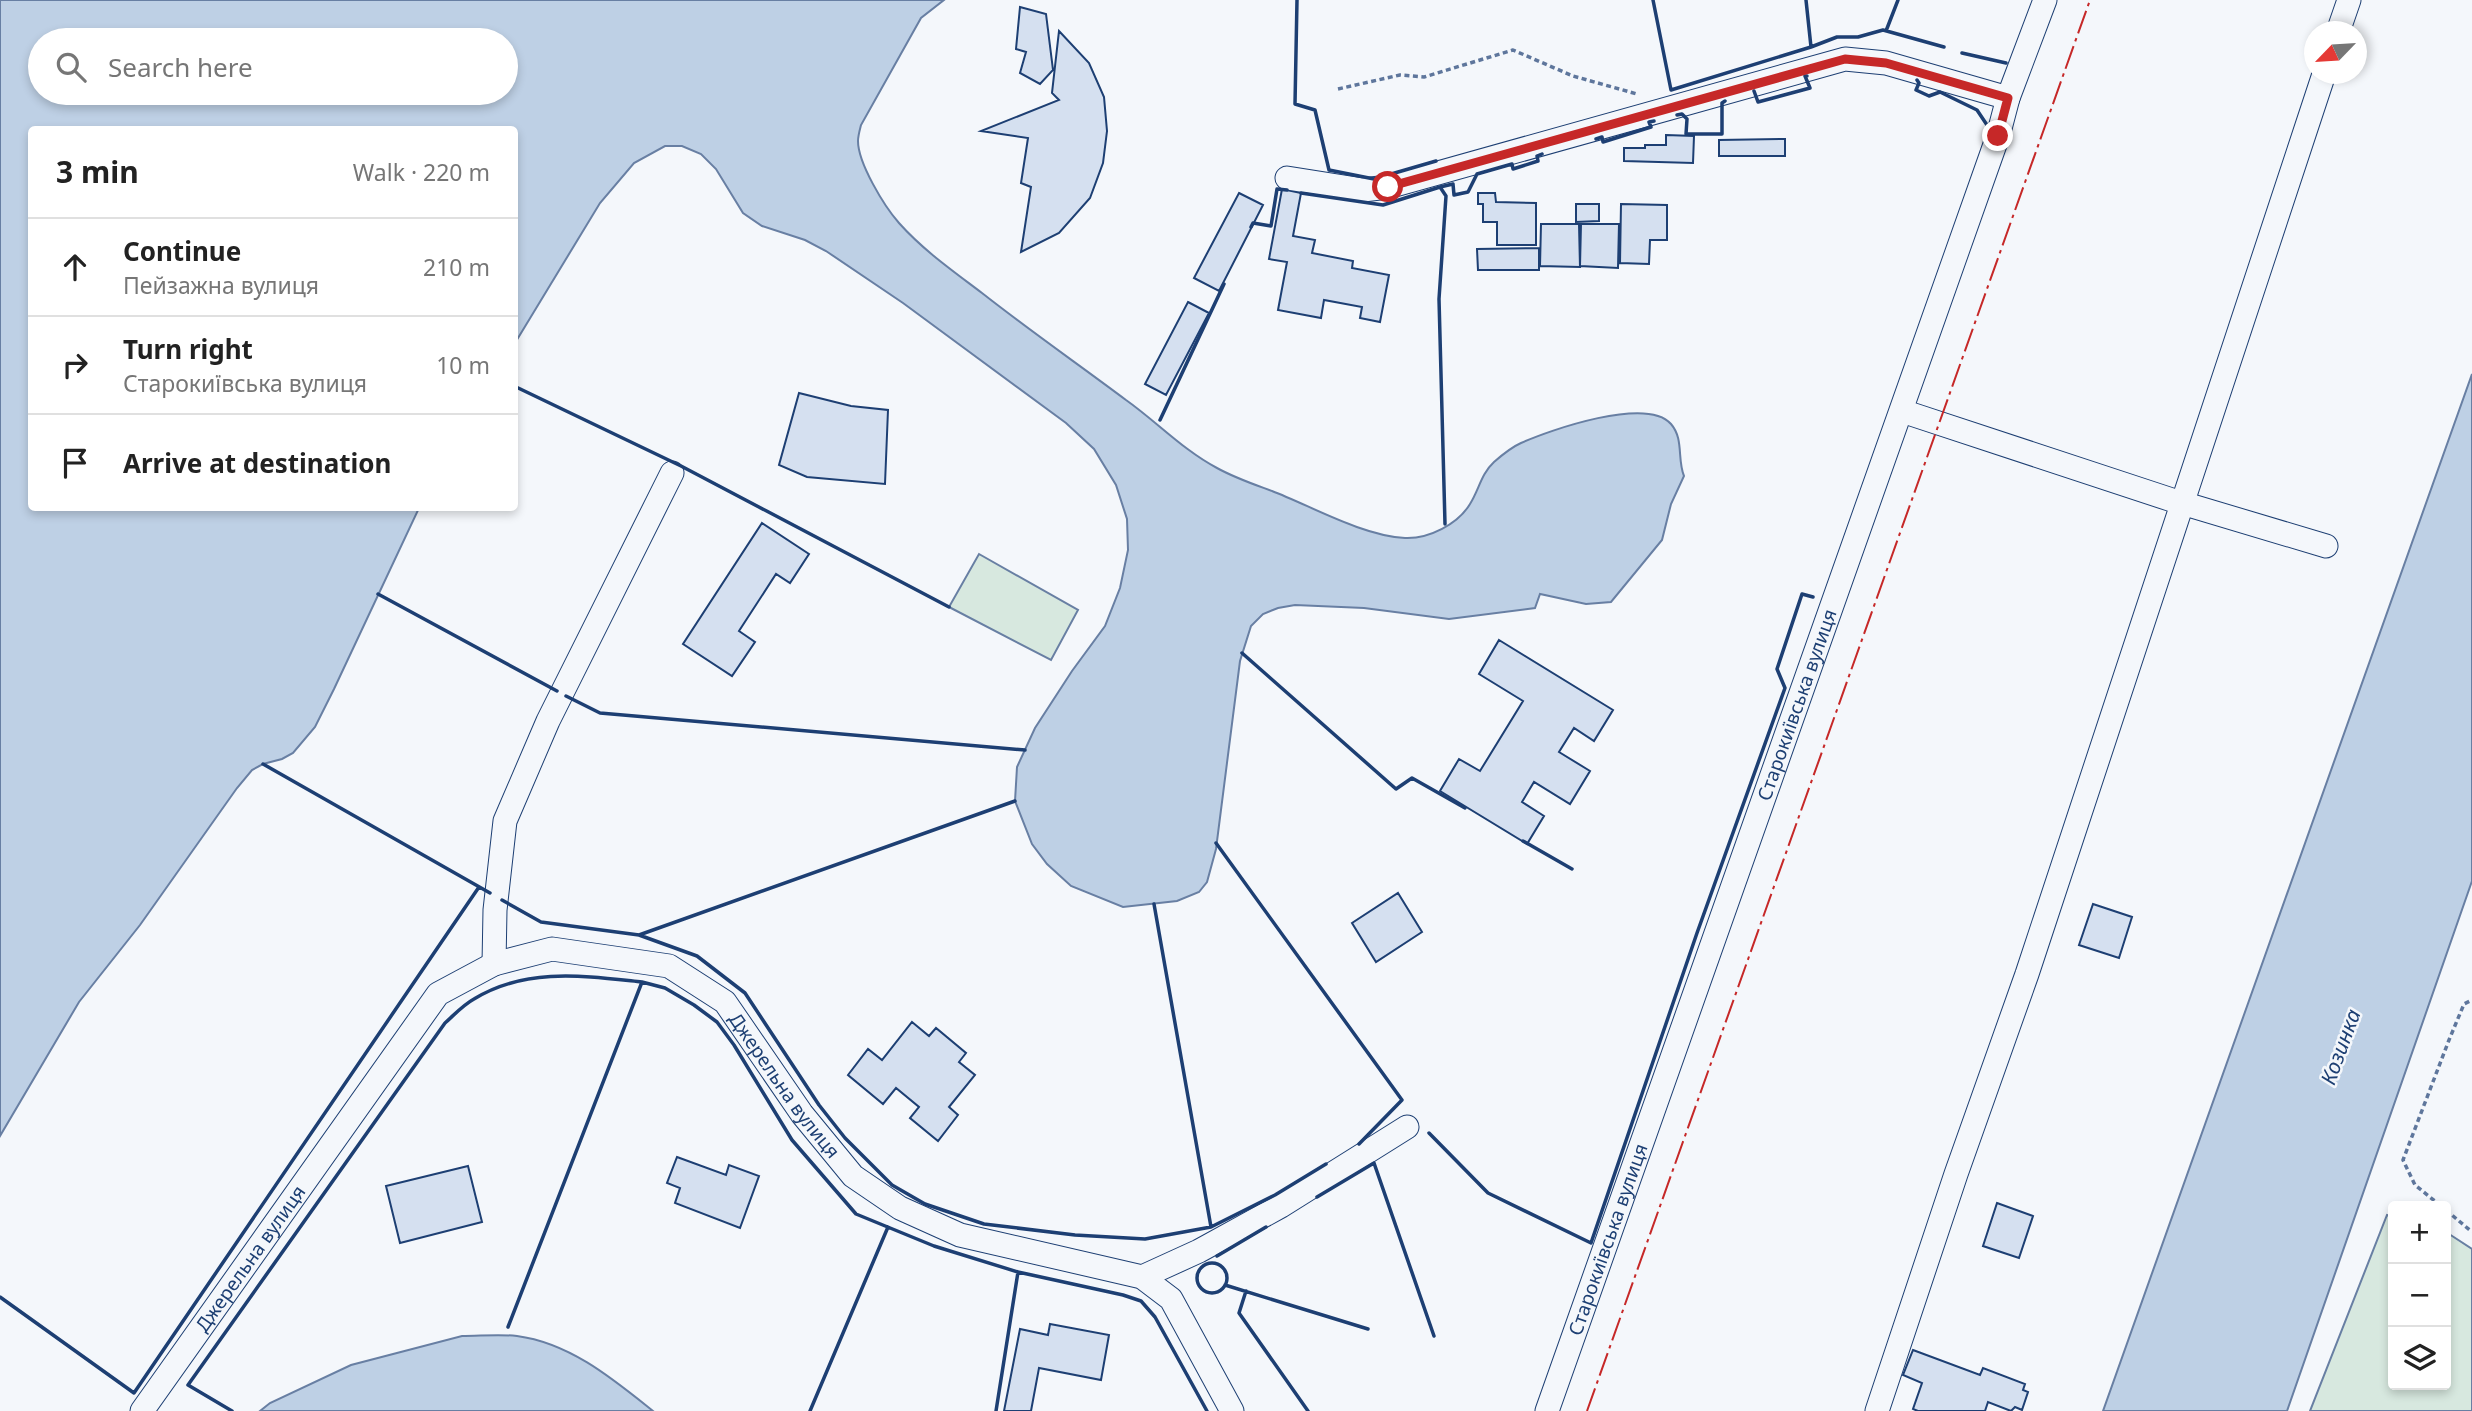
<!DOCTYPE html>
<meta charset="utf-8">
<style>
:root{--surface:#fff;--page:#f6f6f6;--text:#222;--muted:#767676;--line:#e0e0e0}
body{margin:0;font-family:"Noto Sans",sans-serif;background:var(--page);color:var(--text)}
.controls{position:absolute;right:21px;bottom:21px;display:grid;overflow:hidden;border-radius:7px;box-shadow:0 4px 10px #0003}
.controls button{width:63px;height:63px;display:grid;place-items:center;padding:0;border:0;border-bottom:2px solid var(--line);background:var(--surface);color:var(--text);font:35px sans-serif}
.compass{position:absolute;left:2304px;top:21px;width:63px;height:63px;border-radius:50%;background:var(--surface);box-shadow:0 4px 10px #0003;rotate:245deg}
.stop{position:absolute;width:21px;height:21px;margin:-16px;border:5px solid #c62828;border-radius:50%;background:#fff}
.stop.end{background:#c62828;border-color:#fff;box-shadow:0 2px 7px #0008}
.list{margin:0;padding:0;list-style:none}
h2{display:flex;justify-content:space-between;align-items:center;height:91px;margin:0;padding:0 28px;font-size:30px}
h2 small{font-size:23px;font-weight:400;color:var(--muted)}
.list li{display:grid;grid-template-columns:46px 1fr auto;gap:21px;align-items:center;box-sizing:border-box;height:98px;padding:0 28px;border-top:2px solid var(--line)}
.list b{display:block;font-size:26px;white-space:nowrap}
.list p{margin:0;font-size:23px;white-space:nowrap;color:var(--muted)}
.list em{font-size:23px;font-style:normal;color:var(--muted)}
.icon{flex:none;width:38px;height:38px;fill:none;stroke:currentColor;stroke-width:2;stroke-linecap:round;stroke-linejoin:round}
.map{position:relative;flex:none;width:2472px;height:1411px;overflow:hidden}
.search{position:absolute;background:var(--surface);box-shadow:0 4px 10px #0003;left:28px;top:28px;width:490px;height:77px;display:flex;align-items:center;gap:18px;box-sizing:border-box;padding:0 24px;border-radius:38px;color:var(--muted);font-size:26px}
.panel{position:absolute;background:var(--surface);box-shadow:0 4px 10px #0003;left:28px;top:126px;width:490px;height:385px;border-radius:7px}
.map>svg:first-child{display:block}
.green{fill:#d7e8df;stroke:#687fa3;stroke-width:2}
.water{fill:#bed0e5;stroke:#687fa3;stroke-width:2;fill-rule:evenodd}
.building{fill:#d5e0f0;stroke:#1d3f73;stroke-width:2}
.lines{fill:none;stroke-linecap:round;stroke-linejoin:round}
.minor-casing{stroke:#1d3f73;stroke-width:25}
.path{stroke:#5e769c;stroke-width:3.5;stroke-dasharray:5 3.5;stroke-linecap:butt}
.minor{stroke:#f4f7fb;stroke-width:23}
.wall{stroke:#1d3f73;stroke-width:3.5}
.power{stroke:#c62828;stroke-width:2;stroke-dasharray:24 5 3.5 5;stroke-linecap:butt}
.route{stroke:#c62828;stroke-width:9}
.labels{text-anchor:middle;stroke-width:5;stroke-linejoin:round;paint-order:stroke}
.street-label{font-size:19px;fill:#1d3f73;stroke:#f4f7fb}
.water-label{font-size:21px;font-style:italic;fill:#1d3f73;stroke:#f4f7fb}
</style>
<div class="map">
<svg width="2472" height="1411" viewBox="0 0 2472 1411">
<rect width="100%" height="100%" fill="#f4f7fb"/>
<!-- green -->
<path class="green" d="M979 554 1078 610 1051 660 949 607Z
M2387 1215 2393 1217V1385H2446V1232L2472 1249V1411H2310Z"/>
<!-- water -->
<path class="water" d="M0 0H944L921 18 861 125C860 129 858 136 858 141 858 163 884 206 899 223 923 250 953 271 982 293 1029 330 1078 364 1126 400 1157 422 1183 450 1217 468 1235 478 1253 484 1272 491 1311 506 1363 536 1405 538 1429 539 1458 524 1470 504 1479 490 1481 474 1494 462 1502 455 1512 447 1521 443 1550 430 1647 396 1671 424 1684 439 1677 459 1684 476L1671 504 1662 540 1611 602 1586 604 1540 594 1535 608 1449 619 1364 608 1295 605 1278 608 1263 614 1251 626 1240 661 1216 849 1207 882 1199 892 1177 901 1123 907 1071 886 1047 864 1032 844 1015 801 1017 767 1035 728 1072 671 1105 626 1120 588 1128 550 1127 519 1116 485 1094 449 1066 423 903 303 826 251 805 240 762 226 743 213 716 169 701 154 682 146H665L634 163 600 203 515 343 514 130H32V508H419L334 689 315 727 293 753 282 759 263 764 252 770 237 788 140 925 79 1002 0 1136ZM40 40H506V93H40Z
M2472 374V881L2287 1411H2103Z
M462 1336C480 1336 499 1334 517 1336 570 1343 613 1379 653 1411H260L270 1403 351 1365Z"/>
<!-- building -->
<path class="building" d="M1020 7 1046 14 1053 70 1040 84 1020 73 1026 52 1016 49Z
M1059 31 1089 63 1104 97 1107 131 1103 163 1090 198 1059 233 1021 252 1031 187 1021 183 1028 138 981 131 1059 100 1052 93Z
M1666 135 1694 136 1693 163 1624 161V148H1645V145H1666Z
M1785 139V156H1719V140Z
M1282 189 1301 193 1293 236 1315 240 1312 253 1353 261 1352 268 1389 275 1380 322 1360 318 1362 307 1324 300 1321 318 1278 310 1287 262 1269 259Z
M1239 193 1263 205 1219 291 1194 278Z
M1478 193H1495L1496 202 1536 203V245H1497V222H1483V204H1478Z
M1576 204H1599V221L1576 222Z
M1621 204 1667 205V240H1650L1649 264 1620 263Z
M1541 224H1579L1580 267 1540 266Z
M1581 224H1619L1618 268 1580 266Z
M1539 248V270H1478L1477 249Z
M1188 302 1209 313 1166 395 1145 384Z
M799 393 851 406 888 410 885 484 807 477 779 465Z
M762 523 809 554 790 583 776 574 739 631 755 642 732 676 683 644Z
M1499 640 1613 710 1594 741 1574 728 1559 752 1590 771 1570 804 1534 782 1522 802 1544 816 1527 844 1440 791 1459 759 1480 771 1523 701 1479 674Z
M1398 893 1422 932 1376 962 1352 923Z
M2093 904 2132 917 2119 958 2079 945Z
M912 1022 929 1036 936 1028 966 1053 959 1062 975 1075 949 1107 958 1115 938 1141 910 1118 919 1107 896 1088 883 1104 848 1075 868 1049 882 1060Z
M677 1157 726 1175 729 1165 759 1176 740 1228 675 1203 680 1188 667 1183Z
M468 1166 482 1222 400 1243 386 1186Z
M1997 1203 2033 1216 2019 1258 1983 1246Z
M1050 1324 1109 1335 1101 1380 1039 1368 1031 1411H1004L1020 1329 1048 1335Z
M1913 1350 1980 1375 1983 1368 2025 1384 2023 1390 2028 1392 2022 1410 2015 1407 2011 1411 1988 1402 1985 1411H1918L1913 1409 1922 1383 1903 1375Z"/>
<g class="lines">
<!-- minor casing -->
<g class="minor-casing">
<g id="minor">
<path d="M2338 32 2349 0"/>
<path d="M1287 178 1363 190 1388 187 1845 59 1886 63 2008 98"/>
<path d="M1902 411 2172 500 2326 546"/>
<path d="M494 964 495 910 505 821 548 721 672 473"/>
<path d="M1142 1277 1199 1251 1281 1206 1407 1127"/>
<path id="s1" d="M142 1411 438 994 494 964 552 949 669 966 725 1002 802 1114 853 1176 900 1208 960 1235 1142 1277 1171 1299 1232 1411"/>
<path id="s2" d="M1547 1411 1998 136 2008 98 2045 0"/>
<path d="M1877 1411 1956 1174 2027 974 2324 74"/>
</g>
</g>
<!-- path -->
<path class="path" d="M1338 89 1400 75 1424 77 1513 50 1573 76 1637 94
M2441 1206 2415 1185 2403 1160 2449 1040 2464 1004 2472 1000
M2446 1210 2472 1232"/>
<!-- minor -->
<use href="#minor" class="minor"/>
<!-- wall -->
<path class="wall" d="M1297 0 1295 104 1315 110 1329 170 1374 179 1436 161
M1653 0 1671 90 1811 47
M1806 0 1811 47 1837 37H1858L1883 30 1944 47
M1886 31 1898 0
M1962 53 2006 63
M1917 80 1919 83 1916 90 1929 96 1940 92 1977 110 1987 125
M1754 91 1758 102 1810 88 1805 76H1807
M1677 115 1682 114 1687 119 1686 134H1722V103L1725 101
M1596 139 1602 137 1603 142 1651 127 1649 122 1654 121
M1440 187 1453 184 1454 195 1468 192 1477 174 1512 164 1513 169 1538 161 1537 156 1542 154
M1301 193 1383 205 1440 187 1446 196 1439 299 1445 524
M1251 227 1253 223 1271 226 1277 189 1287 190
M514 386 681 466 949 607
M1160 420 1224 284
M378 594 557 691
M1242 653 1396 789 1412 778 1465 808
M566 696 600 713 1025 750
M263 764 490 893
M1523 841 1572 869
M1216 843 1402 1100 1359 1144
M502 900 541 922 639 935 697 956 745 993 819 1105 845 1138 892 1185 925 1204 984 1224 1075 1235 1145 1239 1211 1227 1275 1195 1326 1164
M1154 904 1211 1227
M639 935 1015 801
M1429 1133 1488 1193 1591 1243 1697 933 1785 688 1777 669 1802 594 1813 597
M1317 1197 1374 1163 1434 1336
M1217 1256 1266 1227
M1197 1278a15 15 0 1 1 30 0a15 15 0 1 1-30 0Z
M1225 1285 1368 1329
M1246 1291 1239 1313 1308 1411
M0 1297 134 1393 479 887
M508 1327 642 982 665 988 694 1005 717 1022 734 1045 792 1140 856 1214 934 1246 1018 1272
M232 1411 188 1385 445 1023C454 1015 463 1005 474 999 526 967 585 976 642 982
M810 1411 888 1227
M996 1411 1018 1272 1123 1295 1141 1301 1155 1317 1207 1411"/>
<!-- power -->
<path class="power" d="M1587 1411 2090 0"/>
</g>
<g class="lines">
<!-- route -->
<path class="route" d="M1388 187 1845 59 1886 63 2008 98 1998 136"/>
</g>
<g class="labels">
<!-- street labels -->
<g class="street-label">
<text dy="7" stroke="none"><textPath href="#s2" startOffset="749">Старокиївська вулиця</textPath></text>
<text dy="7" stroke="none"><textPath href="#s1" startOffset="922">Джерельна вулиця</textPath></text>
<text dy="7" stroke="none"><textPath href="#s2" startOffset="182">Старокиївська вулиця</textPath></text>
<text dy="7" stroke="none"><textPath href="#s1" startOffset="187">Джерельна вулиця</textPath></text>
</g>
<!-- water labels -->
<g class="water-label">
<text transform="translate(2341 1047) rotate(-70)" y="7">Козинка</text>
</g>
</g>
</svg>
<div class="controls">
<button>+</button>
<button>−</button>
<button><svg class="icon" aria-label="layers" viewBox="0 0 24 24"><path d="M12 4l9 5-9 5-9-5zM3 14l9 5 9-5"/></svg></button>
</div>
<svg class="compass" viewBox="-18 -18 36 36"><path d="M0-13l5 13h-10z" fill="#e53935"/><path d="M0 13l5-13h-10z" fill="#767676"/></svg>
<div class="stop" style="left:1388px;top:187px"></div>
<div class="stop end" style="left:1998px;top:136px"></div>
<div class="search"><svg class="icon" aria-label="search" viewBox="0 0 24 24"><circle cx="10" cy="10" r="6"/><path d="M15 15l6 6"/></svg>Search here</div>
<section class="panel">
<h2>3 min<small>Walk · 220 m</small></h2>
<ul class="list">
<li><svg class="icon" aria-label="ahead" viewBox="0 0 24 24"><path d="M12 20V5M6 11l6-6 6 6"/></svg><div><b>Continue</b><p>Пейзажна вулиця</p></div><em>210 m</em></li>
<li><svg class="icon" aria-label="right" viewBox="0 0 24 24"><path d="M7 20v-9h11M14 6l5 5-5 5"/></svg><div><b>Turn right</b><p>Старокиївська вулиця</p></div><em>10 m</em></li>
<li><svg class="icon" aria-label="arrive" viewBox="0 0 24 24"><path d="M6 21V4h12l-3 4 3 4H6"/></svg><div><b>Arrive at destination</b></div></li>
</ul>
</section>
</div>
